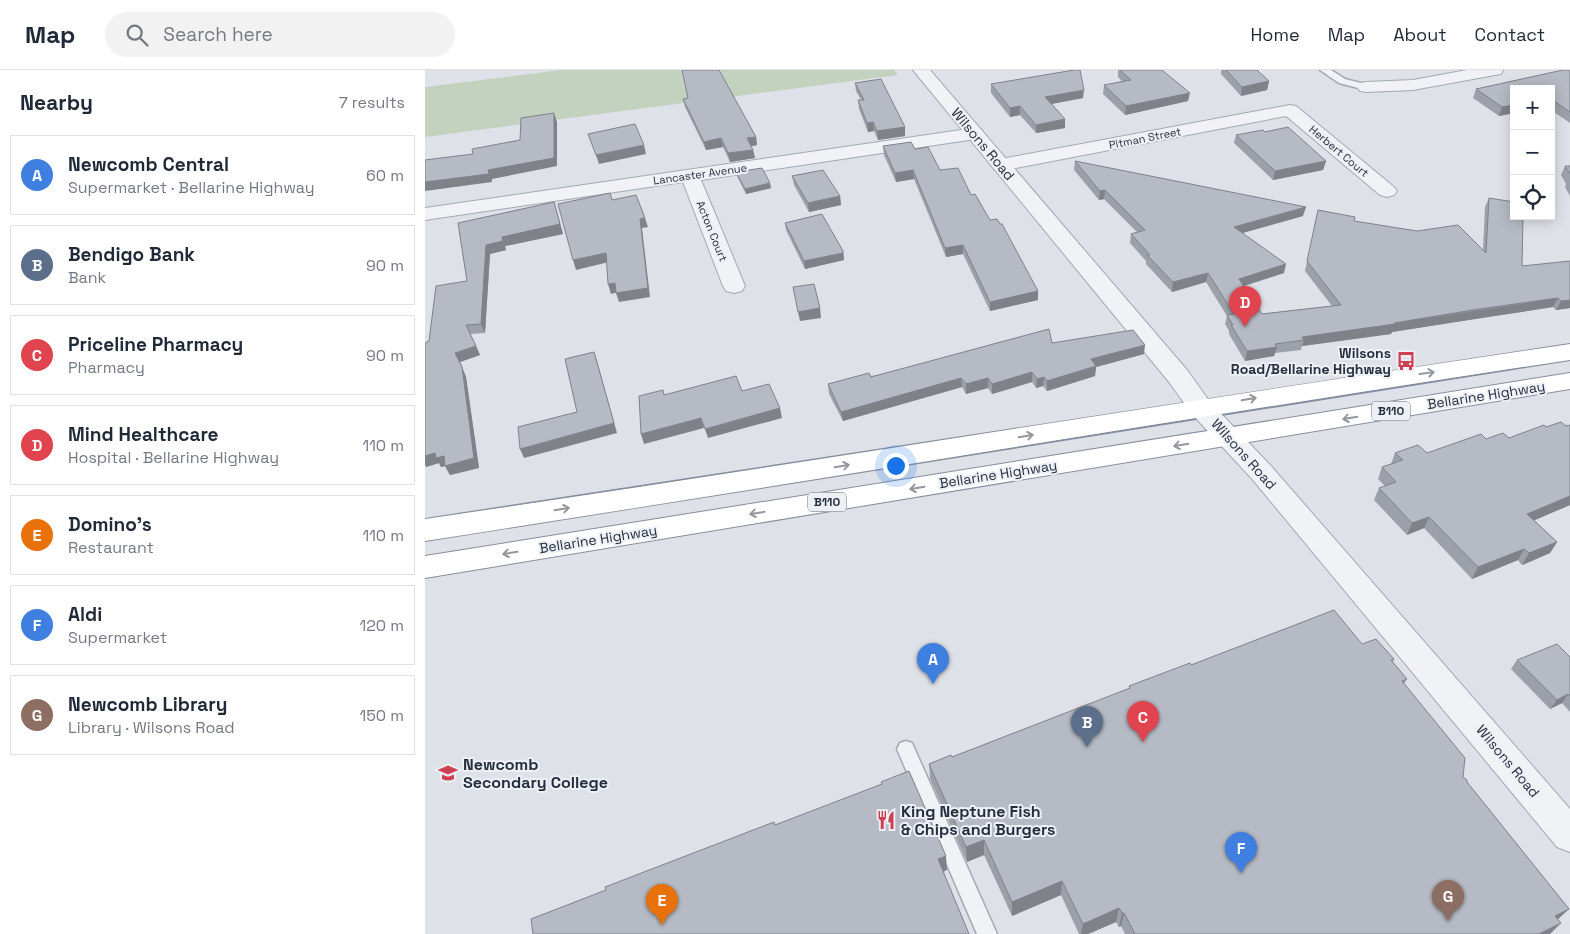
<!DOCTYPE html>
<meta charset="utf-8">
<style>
:root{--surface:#fff;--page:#f2f2f3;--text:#1f2937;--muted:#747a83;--line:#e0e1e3;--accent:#1a73e8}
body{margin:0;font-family:"Space Grotesk",sans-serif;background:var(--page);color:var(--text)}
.controls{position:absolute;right:15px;top:15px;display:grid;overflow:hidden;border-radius:0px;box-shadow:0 2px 12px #0003}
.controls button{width:45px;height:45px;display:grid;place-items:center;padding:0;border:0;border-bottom:1px solid var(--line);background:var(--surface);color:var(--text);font:25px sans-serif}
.you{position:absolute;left:470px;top:395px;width:18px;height:18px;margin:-12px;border:4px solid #fff;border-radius:50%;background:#1a73e8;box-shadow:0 0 0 8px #1a73e833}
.badge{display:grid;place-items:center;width:32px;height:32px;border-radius:50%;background:var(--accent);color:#fff;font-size:16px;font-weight:700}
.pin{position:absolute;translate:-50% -41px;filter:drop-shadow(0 1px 2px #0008)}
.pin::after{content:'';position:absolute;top:26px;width:18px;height:15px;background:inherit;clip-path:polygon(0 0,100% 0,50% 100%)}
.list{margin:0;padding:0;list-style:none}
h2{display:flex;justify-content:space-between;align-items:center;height:65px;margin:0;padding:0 20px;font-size:21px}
h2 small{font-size:16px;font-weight:400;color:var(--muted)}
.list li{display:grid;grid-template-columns:32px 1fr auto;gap:15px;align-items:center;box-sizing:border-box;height:80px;margin:0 10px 10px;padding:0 10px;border:1px solid var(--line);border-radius:0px}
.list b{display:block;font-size:19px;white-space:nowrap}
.list p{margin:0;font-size:16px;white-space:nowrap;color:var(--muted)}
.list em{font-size:16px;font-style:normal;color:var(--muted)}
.icon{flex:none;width:28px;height:28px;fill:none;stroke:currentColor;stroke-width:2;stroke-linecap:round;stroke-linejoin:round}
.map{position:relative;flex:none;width:1145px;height:864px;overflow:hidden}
header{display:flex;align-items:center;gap:30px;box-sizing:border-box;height:70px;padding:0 25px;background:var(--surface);border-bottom:1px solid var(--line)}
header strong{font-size:24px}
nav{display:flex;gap:28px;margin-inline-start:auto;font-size:18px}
.search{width:350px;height:45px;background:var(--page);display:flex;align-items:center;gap:12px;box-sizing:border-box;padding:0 18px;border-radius:28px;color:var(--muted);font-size:19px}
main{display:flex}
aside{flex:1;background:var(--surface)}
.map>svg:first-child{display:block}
.green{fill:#c3d1bf}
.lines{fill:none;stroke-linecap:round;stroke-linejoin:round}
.service-casing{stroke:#a3a8b2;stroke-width:3}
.minor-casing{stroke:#a3a8b2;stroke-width:2}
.tertiary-casing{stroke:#a3a8b2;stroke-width:2}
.trunk-casing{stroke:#858e9e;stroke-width:2}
.service{fill:#f1f2f6;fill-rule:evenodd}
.minor{fill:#f1f2f6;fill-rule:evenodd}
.tertiary{fill:#f1f2f6;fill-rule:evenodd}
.trunk{fill:#fff;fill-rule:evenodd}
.wall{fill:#9ca0a9}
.shaded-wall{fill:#7f8289}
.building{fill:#b5bac4;stroke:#7f8289}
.oneway{stroke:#93979e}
.labels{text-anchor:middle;stroke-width:4;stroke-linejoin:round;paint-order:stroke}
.far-street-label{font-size:11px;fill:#272f3e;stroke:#edf0f5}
.shield{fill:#edf0f5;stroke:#626975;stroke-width:1}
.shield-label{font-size:12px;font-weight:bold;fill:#272f3e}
.street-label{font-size:14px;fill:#272f3e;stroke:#edf0f5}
.poi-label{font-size:14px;font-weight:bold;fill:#272f3e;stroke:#edf0f5;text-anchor:end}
.near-poi-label{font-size:16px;font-weight:bold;fill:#272f3e;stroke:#edf0f5;text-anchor:start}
</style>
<header>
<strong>Map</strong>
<div class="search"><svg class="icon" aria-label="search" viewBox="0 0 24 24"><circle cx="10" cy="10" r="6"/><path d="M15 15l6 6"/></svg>Search here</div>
<nav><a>Home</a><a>Map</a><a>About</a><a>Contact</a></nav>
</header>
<main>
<aside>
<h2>Nearby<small>7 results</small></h2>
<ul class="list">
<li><span class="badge" style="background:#3f7fe0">A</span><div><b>Newcomb Central</b><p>Supermarket · Bellarine Highway</p></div><em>60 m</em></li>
<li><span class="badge" style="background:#5c6f8a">B</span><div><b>Bendigo Bank</b><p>Bank</p></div><em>90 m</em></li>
<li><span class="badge" style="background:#e0444e">C</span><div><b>Priceline Pharmacy</b><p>Pharmacy</p></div><em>90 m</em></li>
<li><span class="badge" style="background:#e0444e">D</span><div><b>Mind Healthcare</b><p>Hospital · Bellarine Highway</p></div><em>110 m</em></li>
<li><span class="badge" style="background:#e8710a">E</span><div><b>Domino's</b><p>Restaurant</p></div><em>110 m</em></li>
<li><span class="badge" style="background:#3f7fe0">F</span><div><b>Aldi</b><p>Supermarket</p></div><em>120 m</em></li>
<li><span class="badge" style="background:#8d6e63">G</span><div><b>Newcomb Library</b><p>Library · Wilsons Road</p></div><em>150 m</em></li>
</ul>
</aside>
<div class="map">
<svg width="1145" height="864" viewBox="0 0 1145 864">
<rect width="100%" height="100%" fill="#dee1e8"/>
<!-- green -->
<path class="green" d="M136 0H469L473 5 0 67V17Z"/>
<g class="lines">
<!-- service casing -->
<g class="service-casing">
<path id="service" d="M895 0H906L920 9 944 15 946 17 941 20 914 13Z
M481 671 487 673 572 864H552L472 679 475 673Z"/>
</g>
<!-- minor casing -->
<g class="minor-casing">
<path id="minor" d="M1042 0H1078L1076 4 1070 5 988 20 941 22 935 21 932 17 935 13 941 12 988 10Z
M865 35 871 36 969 117 972 121 969 125 962 127 955 125 861 46 576 101 569 99 566 95 569 91 576 89Z
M550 58 557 60 559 64 557 68 276 110 320 216 317 221 309 223 301 221 298 216 258 112 0 150V138Z"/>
</g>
<!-- tertiary casing -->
<g class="tertiary-casing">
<path id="tertiary" d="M488 0H505L762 300 785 332 846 396 1145 739V782L1132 777 828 410 767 344 744 312Z"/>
</g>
<!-- trunk casing -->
<g class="trunk-casing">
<path id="trunk" d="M1145 274V290C763 347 382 412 0 471V449C382 393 763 330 1145 274Z
M1145 303V319L0 508V486Z"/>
</g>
<!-- service -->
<use href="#service" class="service"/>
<!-- minor -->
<use href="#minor" class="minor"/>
<!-- tertiary -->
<use href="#tertiary" class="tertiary"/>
<!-- trunk -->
<use href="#trunk" class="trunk"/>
</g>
<!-- wall -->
<path class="wall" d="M693 0H737L763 31 700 45 678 24 679 15 697 11 693 7Z
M796 0H832L844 11 842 20 816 26 796 4Z
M1145 0V53L1126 40V19H1089V43L1074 46 1048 28 1051 19Z
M430 13 480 57V66L453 70 449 61 443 62 434 39 433 30H436L431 21Z
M566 14 658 28 627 34 640 49V58L611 63 595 45 585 47 566 23Z
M258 29 331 67 332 75 326 76 328 80 330 88 305 92 298 77 281 80 260 37Z
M840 62 901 91 898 100 848 110 809 73 811 65Z
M458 76 490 79 546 125 565 150 613 221V230L565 241 538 184 521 187 489 109 471 112 459 85Z
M650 91 878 146 817 163 859 203 819 216 837 244 907 236 880 201 893 140 929 151 1058 180 1060 137 1064 128 1097 196 1145 238 1131 240 1128 237 1050 249 967 262 966 264 877 276 876 280 850 283 849 286 820 291 804 264V261L800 254 802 246 781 212 747 222 721 194V191L705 173 706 164 712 162 679 129 674 130 649 100Z
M1140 96H1145V126L1140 117 1141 114 1136 105Z
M311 102 346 118 321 124 312 106Z
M367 106 415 126 416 135 384 142 369 115Z
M129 132 138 164 80 176 81 180 65 184 60 263 45 264 55 285 35 292 41 307 54 398 25 405 20 396 16 397 14 393 1 397 0 394V273L4 271 42 211 33 153Z
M360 153 418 181 419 189V190L380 199 361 160Z
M627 273 719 284 671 297 670 306 622 321 618 316 611 318 607 312 567 324 563 318 541 324 537 317 418 351 404 324 403 314Z
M1145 355V435L1109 450 1132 472 1125 483 1097 495 1093 490 1047 509 999 458 982 465 949 430 954 418 960 416 953 409 957 397 966 394 970 383H1002L1061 369 1084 368 1121 357 1141 356Z
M937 574 969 589 968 592 982 609 979 614 1038 707 1144 839 1133 849 1125 864H700L696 856 694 857 691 852 663 864H654L636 825 587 846 559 785 542 792 505 709 504 694 527 687 704 619V616L766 595Z
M1145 587V642L1137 633 1125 639 1086 599 1092 590Z"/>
<!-- shaded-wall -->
<path class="shaded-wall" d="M844 11 842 20 816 26 817 17Z
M659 20 658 28 620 35V27Z
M765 23 763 31 700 45 701 36Z
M1089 35V43L1074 46 1077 37Z
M595 36V45L585 47V38Z
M129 43 132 52V96L67 109V112L0 121V112L63 100Z
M640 49V58L611 63V55Z
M448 52 449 61 443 62 442 53Z
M480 57V66L453 70 452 61Z
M331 67 332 75 323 77 322 68Z
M296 68 298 77 281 80 279 72Z
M219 75 221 84 174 94 171 85Z
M328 80 330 88 305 92 303 83Z
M901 91 898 100 848 110 850 101Z
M488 100 489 109 471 112 470 103Z
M345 113 346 118 321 124 320 119Z
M680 120 679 129 674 130 675 121Z
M415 126 416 135 384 142 383 133Z
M129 132 138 164 80 176 81 180 65 184 60 263 56 254 61 175 77 167Z
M881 137 878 146 807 166 809 157Z
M220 148 223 157 217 158 225 227 194 232 191 223 215 149Z
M538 175V184L521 187 520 178Z
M418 181 419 189V190L380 199 379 191Z
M181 183 184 192 151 200 148 190Z
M861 194 859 203 812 218 814 209Z
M783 203 781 212 747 222 748 212Z
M190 213 193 222 186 224 183 214Z
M613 221V230L565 241V232Z
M1133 228 1128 237 1050 249 967 262 966 264 877 276 879 270 877 267Z
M1145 230V238L1131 240 1136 231Z
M395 238 396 248 375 251 373 242Z
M720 275 719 284 671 297 670 306 622 321V311L666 289Z
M51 276 55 285 35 292 41 307 54 398 25 405 20 396 16 397 14 393 1 397 0 394V386L30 283Z
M852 277 849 286 820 291 822 281Z
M169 282 172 291 192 363 99 388 95 379 189 353Z
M607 302V312L567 324V314Z
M619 307 618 316 611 318 612 309Z
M536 308 537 317 418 351 416 342Z
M563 308V318L541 324V314Z
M355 338 357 348 283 368 280 359Z
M276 348 279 358 219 374 216 364Z
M1145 426V435L1096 456 1102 444Z
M1004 447 999 458 982 465 987 453Z
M1132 472 1125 483 1097 495 1104 483Z
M1099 479 1093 490 1047 509 1053 497Z
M1143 624 1137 633 1125 639 1132 630Z
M559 770V785L542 792 541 777Z
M521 786 522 800 514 804 513 789Z
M637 811 636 825 587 846V832Z
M694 838 691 852 663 864H656L658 854Z
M1144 839 1130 852V846Z
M697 843H699L696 856 694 857Z
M1136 853 1125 864H1114Z"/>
<!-- building -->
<path class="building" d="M257 0H294L331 67 322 68 328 80 303 83 296 68 279 72 258 29 263 28Z
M649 0H655L659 20 620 27 640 49 611 55 595 36 585 38 566 14Z
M695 0H737L765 23 701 36 679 15 706 10Z
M801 0H832L844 11 817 17Z
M1138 0H1145V42L1126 29V19H1089V35L1077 37 1051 19Z
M456 9 480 57 452 61 448 52 442 53 433 30H439L430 13Z
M129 43V88L63 100 64 104 0 112V90L48 84 47 79 95 70 96 48Z
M210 54 219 75 171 85 163 64Z
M863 57 901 91 850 101 811 65 838 60 840 62Z
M486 72 490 79 503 77 515 100 533 98 546 125 550 124 565 150 572 149 575 154H577L613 221 565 232 538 175 520 178 488 100 470 103 458 76Z
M650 91 881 137 809 157 861 194 814 209 837 244 916 235 882 191 893 140 930 147 929 151 992 161 1033 155 1061 183 1064 128 1089 132V146H1098L1097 196 1145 191V230L1136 231 1133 228 1054 239 969 253 970 254 877 267 879 270 850 274 852 277 822 281 806 255H808L802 245 809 244 783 203 748 212 722 185H725L706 164 720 160 680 120 675 121Z
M1140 96H1145V104Z
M337 98 345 113 320 119 311 102Z
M398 100 415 126 383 133 367 106Z
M185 123 187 130 211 125 220 148 215 149 223 218 191 223 190 213 183 214 181 183 148 190 133 134Z
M129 132 135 154 77 167 78 171 61 175 56 254 41 255 51 276 30 283 37 297 49 388 20 396 19 386 11 388 10 383 0 386V273L4 271 11 216 42 211 33 153Z
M397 144 418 181V183L379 191 360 153Z
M389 214 395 238 373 242 368 217Z
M624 259 627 273 708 260 720 275 666 289 671 296 622 311 619 307 612 309 607 302 567 314 563 308 541 314 536 308 416 342 403 314 444 303 446 307Z
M169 282 189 353 95 379 93 357 152 342 140 289Z
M311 306 317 321 344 314 355 338 280 359 276 348 216 364 214 326 238 320 239 325Z
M1136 352 1141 356 1145 355V426L1102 444 1132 472 1104 483 1099 479 1053 497 1004 447 987 453 954 418 971 412 957 397 978 390 970 383 993 375 1002 383 1056 364 1061 369 1078 363 1084 368 1119 355 1121 357Z
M909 540 937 574 951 569 969 589 966 590 982 609 977 611 1040 688 1038 707 1042 710V712L1144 839 1130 846 1136 853 1114 864H710L699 843H697L694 838 658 854 637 811 587 832 559 770 541 777 504 694 526 685 527 687 705 618 704 616 765 593 766 595Z
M1132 574 1145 587V626L1143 624 1132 630 1092 590Z
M484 701 521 786 513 789 544 864H108L106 849 181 820 180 817 349 752 350 755 457 714 456 712Z"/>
<!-- one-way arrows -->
<defs><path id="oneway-shaft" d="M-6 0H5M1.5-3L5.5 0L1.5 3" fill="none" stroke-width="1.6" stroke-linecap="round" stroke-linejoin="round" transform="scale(1.25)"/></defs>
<g class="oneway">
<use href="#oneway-shaft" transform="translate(1002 303) rotate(-8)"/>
<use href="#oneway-shaft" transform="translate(824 329) rotate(-10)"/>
<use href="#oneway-shaft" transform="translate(925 348) rotate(171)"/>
<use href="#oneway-shaft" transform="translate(601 366) rotate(-9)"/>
<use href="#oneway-shaft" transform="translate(756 375) rotate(171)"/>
<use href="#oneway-shaft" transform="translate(417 396) rotate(-9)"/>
<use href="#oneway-shaft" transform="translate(492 418) rotate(171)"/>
<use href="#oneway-shaft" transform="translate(137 439) rotate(-9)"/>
<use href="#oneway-shaft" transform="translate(332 443) rotate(171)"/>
<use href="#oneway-shaft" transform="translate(85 483) rotate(171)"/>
</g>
<!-- icons -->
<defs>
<g id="bus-bare" transform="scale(1.5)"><path d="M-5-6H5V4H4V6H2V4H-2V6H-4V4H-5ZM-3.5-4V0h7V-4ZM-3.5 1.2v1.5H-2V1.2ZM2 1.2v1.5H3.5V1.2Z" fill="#cd4252" stroke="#edf0f5" stroke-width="2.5" paint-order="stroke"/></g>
<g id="school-bare" transform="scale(1.5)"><path d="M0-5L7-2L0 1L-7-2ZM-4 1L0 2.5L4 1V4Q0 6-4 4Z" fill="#cd4252" stroke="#edf0f5" stroke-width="2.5" paint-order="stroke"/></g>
<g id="restaurant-bare" transform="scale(1.5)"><path d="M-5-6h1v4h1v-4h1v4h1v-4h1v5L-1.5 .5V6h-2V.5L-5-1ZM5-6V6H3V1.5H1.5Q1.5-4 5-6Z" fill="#cd4252" stroke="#edf0f5" stroke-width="2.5" paint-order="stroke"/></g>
</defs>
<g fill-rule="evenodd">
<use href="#bus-bare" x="981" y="291"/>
<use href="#school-bare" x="23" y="703"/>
<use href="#restaurant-bare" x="461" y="750"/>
</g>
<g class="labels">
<!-- far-street labels -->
<g class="far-street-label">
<text transform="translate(720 68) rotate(-11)" y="4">Pitman Street</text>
<text transform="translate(914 81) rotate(40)" y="4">Herbert Court</text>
<text transform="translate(275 104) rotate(-8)" y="4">Lancaster Avenue</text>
<text transform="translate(287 161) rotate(68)" y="4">Acton Court</text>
</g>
<!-- shield labels -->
<g class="shield">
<rect x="947" y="331.5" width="38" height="19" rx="4"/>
<rect x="383" y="422.5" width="38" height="19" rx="4"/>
</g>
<g class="shield-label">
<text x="966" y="345">B110</text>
<text x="402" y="436">B110</text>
</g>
<!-- street labels -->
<g class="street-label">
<text transform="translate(558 74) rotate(50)" y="5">Wilsons Road</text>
<text transform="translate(1061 325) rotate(-9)" y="5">Bellarine Highway</text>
<text transform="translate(819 384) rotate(48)" y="5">Wilsons Road</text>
<text transform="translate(573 404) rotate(-9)" y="5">Bellarine Highway</text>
<text transform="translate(173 469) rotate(-9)" y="5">Bellarine Highway</text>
<text transform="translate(1083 691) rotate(50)" y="5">Wilsons Road</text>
</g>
<!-- poi labels -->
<g class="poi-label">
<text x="966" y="288">Wilsons<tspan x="966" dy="16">Road/Bellarine Highway</tspan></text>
</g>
<!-- near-poi labels -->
<g class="near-poi-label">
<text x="38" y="700">Newcomb<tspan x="38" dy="18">Secondary College</tspan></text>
<text x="476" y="747">King Neptune Fish<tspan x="476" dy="18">&amp; Chips and Burgers</tspan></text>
</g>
</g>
</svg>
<div class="controls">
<button>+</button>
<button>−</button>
<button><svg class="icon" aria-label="locate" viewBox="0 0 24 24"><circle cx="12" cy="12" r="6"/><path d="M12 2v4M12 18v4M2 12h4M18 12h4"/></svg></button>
</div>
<div class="you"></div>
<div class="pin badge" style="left:508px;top:614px;background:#3f7fe0">A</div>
<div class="pin badge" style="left:662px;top:677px;background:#5c6f8a">B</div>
<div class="pin badge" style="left:718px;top:672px;background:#e0444e">C</div>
<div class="pin badge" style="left:820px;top:257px;background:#e0444e">D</div>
<div class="pin badge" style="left:237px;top:855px;background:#e8710a">E</div>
<div class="pin badge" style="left:816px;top:803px;background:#3f7fe0">F</div>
<div class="pin badge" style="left:1023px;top:851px;background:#8d6e63">G</div>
</div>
</main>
